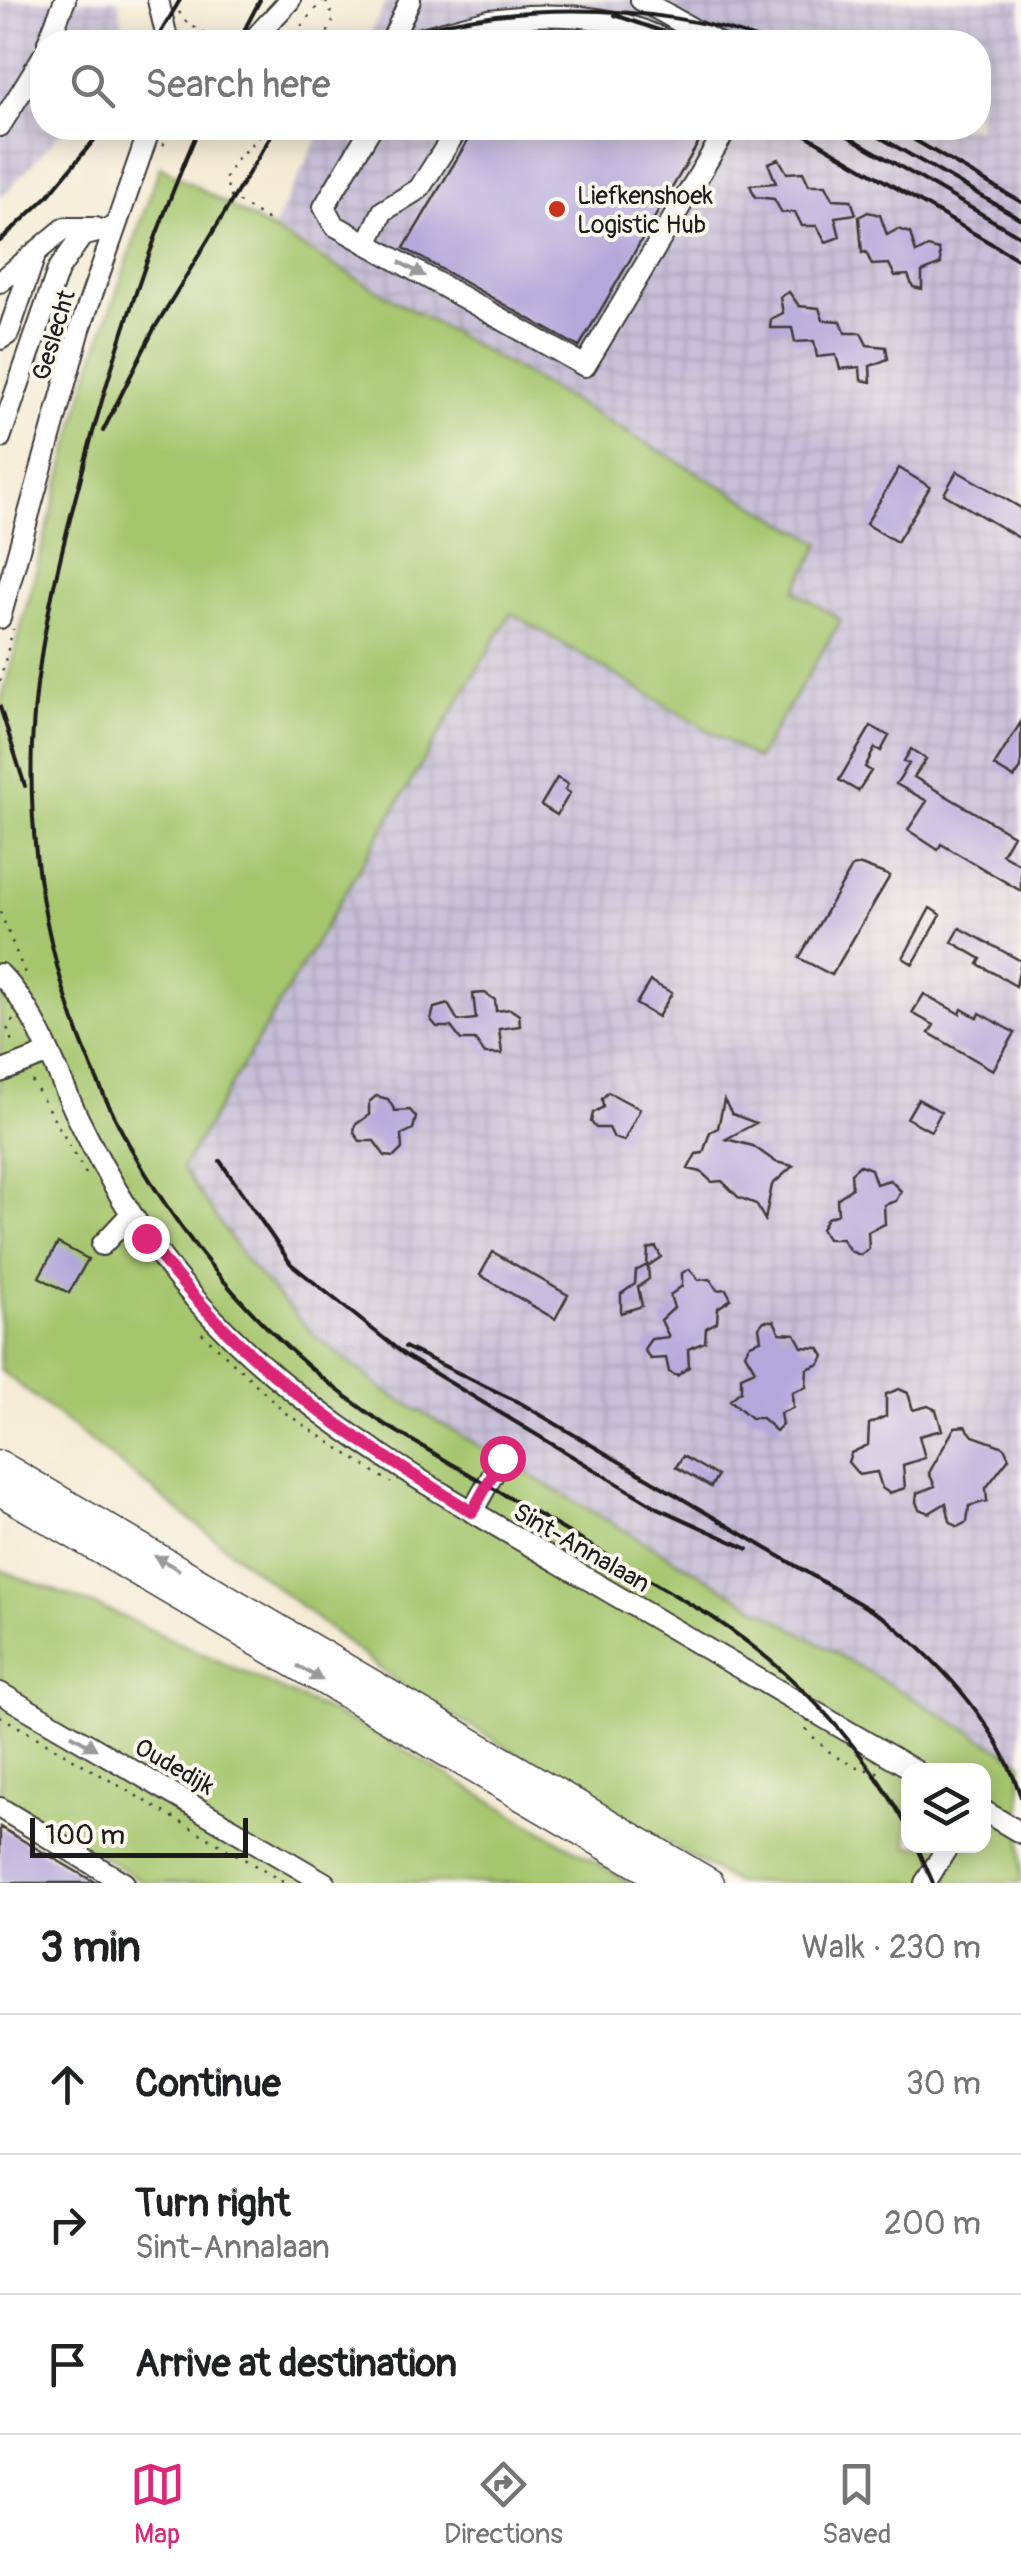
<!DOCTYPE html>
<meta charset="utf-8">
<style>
:root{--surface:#fff;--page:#f6f6f6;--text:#202124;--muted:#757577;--line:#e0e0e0;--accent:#db2777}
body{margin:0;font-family:Pangolin,sans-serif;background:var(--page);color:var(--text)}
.controls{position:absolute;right:30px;bottom:30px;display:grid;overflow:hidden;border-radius:20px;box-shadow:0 5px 25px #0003}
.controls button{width:90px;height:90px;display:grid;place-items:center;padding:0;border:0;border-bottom:2px solid var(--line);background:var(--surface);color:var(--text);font:50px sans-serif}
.scale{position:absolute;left:30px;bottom:25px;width:218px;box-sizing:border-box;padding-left:10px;border:5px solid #1c1c1c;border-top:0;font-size:28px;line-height:35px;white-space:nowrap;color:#1c1c1c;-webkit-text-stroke:8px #fbf7ec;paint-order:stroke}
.stop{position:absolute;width:30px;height:30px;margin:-22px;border:8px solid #db2777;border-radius:50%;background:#fff}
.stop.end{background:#db2777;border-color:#fff;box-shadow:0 2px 10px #0008}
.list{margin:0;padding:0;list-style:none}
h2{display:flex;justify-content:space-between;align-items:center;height:130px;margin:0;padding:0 40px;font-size:42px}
h2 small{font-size:32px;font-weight:400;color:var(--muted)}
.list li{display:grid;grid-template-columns:65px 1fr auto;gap:30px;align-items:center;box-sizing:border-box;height:140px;padding:0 40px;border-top:2px solid var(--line)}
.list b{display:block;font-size:38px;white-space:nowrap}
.list p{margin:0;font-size:32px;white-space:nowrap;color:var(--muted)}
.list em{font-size:32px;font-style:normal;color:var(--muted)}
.icon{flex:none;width:55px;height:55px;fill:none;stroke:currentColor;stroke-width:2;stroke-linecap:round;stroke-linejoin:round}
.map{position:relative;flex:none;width:1021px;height:1883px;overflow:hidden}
.search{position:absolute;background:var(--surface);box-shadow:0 5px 25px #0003;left:30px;right:30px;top:30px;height:110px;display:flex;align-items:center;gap:25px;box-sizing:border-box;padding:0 35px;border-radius:40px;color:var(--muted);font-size:38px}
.sheet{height:550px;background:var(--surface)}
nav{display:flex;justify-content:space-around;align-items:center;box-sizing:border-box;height:140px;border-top:2px solid var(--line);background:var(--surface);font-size:28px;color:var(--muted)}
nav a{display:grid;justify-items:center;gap:5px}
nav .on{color:var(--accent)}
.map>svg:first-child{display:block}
.industrial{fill:url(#industrial-grid)}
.grass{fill:#a6c66e;stroke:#617145;stroke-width:2.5;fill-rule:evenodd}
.building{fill:#b3a8db}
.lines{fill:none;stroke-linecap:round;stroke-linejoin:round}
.minor-casing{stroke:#3d3b38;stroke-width:24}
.highway-casing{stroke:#3d3b38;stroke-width:31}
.path{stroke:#3d3b38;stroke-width:2.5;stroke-dasharray:2.5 8;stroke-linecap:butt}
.minor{stroke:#fff;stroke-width:20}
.highway{stroke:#fff;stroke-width:28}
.rail{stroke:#1c1c1c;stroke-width:4}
.oneway{fill:#999}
.route{stroke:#db2777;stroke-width:12}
.poi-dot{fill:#c8321e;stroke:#fbf7ec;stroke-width:4}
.labels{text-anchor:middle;stroke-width:8;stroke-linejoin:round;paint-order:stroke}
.poi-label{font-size:25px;fill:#1c1c1c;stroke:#fbf7ec;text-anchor:start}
.street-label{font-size:25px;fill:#1c1c1c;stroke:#fbf7ec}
</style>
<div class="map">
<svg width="1021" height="1883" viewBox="0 0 1021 1883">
<defs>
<pattern id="industrial-grid" width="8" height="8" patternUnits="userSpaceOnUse" patternTransform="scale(2.5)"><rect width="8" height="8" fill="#c8bfd8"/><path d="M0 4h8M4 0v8" fill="none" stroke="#aba4b9"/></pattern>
</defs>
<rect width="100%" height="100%" fill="#fbf7ec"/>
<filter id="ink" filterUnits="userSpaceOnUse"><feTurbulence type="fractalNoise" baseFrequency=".01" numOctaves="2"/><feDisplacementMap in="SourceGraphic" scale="20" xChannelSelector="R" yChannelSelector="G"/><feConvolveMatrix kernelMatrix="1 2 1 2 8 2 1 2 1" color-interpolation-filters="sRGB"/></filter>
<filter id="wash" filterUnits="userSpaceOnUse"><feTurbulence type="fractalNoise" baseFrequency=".0048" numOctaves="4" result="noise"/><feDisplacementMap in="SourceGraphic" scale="40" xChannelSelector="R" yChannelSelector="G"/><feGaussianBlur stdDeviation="2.25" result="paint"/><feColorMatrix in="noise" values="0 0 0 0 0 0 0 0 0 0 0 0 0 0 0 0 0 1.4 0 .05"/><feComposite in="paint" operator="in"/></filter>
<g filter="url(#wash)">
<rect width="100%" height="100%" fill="#f5ebd5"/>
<!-- industrial -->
<path class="industrial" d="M0 0H118L124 29 118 42H42V128H65L0 199Z
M387 0H1021V1761L385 1391 313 1334 248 1264 182 1168 511 613 757 759 795 591 821 543 273 228 323 128H978V42H366Z"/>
<!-- grass -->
<path class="grass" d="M160 166 821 543 795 591 841 620 757 759 511 613 182 1168 248 1264 313 1334 385 1391 1021 1761V1883H735L401 1685 0 1370V706L88 376ZM908 1770H984V1846H908Z
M0 1570 112 1612 374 1732 631 1883H146L0 1795Z"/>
<g id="blocks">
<!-- building -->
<path class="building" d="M475 128H690L703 135 579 347 404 248Z
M779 159 787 173 803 172 809 185H826L833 199 851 200 856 214 835 217 840 237 826 242 817 226H802L795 212 782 213 774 199 755 197 750 185 776 183 768 163Z
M868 212 880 215 887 235 898 229 910 233 916 253 928 247 939 250 941 264 922 272V289L913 287 908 275 895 276 889 264 872 265 866 252 862 253 859 217Z
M789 292 799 306 819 308 823 320 841 321 845 333H861L867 345 886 347 888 359 870 366 871 382 861 380 860 367 840 369 836 355 817 357 814 341 795 342 792 328H770L771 319 783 313 780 297Z
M899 468 930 487 897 542 866 524Z
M957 471 1021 508V539L944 494Z
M1021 722V768L1014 778 994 766Z
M871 726 889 736 881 751 875 748 865 767 871 771 858 791 839 780Z
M911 749 926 759 914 777 1013 835 1002 854 1021 865V891L941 844 938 850 908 830 927 801 896 784 909 764 904 761Z
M557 778 568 784 565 790 570 793 557 815 541 805Z
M861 865 890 876 832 975 799 958 852 867Z
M930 908 941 915 913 964 903 958Z
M960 928 1021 961 1016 986 978 964 981 959 952 942Z
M650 981 672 993 658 1017 636 1004Z
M485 993 495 1000 496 1011 510 1009 519 1015 520 1026 499 1029 502 1054H485L475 1040H461L451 1027H437L431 1020 434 1008 448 1004 458 1021 476 1019 473 994Z
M924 994 960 1014 962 1009 978 1018 980 1013 1015 1033 993 1070 929 1033 934 1025 912 1013Z
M608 1092 640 1109 624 1141 614 1138 609 1128H596L591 1122 593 1113 603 1107 602 1099Z
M376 1096 388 1099 395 1111 410 1110 416 1117 413 1129 401 1135 402 1149 394 1157 385 1156 374 1141H360L354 1133 355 1125 369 1115V1102Z
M918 1099 941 1112 931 1131 907 1118Z
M724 1100 732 1114 756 1123 726 1139 753 1146 776 1162 793 1166 772 1185 765 1220 756 1204 738 1197 722 1181 712 1182 701 1172 688 1169 696 1154 703 1153 710 1132 718 1128Z
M860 1165 871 1169 876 1184 890 1180 901 1191 896 1201 884 1205 885 1224 868 1232 869 1249 860 1255 850 1251 842 1239H827L821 1229 827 1218 838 1214 837 1199 852 1188 851 1173Z
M58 1243 88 1259 69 1293 39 1277Z
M656 1247 661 1257 648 1266 649 1279 638 1287 642 1306 621 1313V1294L635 1284 636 1271 647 1265 648 1249Z
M493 1252 568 1295 555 1319 480 1275Z
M689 1269 699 1280 710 1279 717 1290 726 1289 731 1299 718 1308 717 1322 706 1328 705 1342 688 1349 689 1367 677 1376 669 1372 666 1358 650 1359 644 1349 651 1339 669 1337 661 1320 674 1308 670 1295 682 1286V1273Z
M764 1321H774L780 1333 795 1334 802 1347 819 1348 824 1356 820 1364 807 1369 806 1387 792 1392 793 1408 780 1413 782 1425 776 1431 762 1418H751L730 1400 741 1391V1376L755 1370 745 1353 750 1344 761 1340 759 1327Z
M899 1389 908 1393 913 1410 928 1406 936 1410 942 1430 919 1436 925 1458 903 1465 905 1488 889 1493 882 1488 877 1472 859 1475 848 1462 851 1453 868 1445 869 1424 886 1416V1394Z
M965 1426 973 1436 1004 1447 1009 1458 986 1488 987 1501 969 1506 967 1522 957 1527 950 1521 946 1503 929 1513 919 1509 916 1502 917 1493 935 1486 929 1473 955 1427Z
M683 1456 717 1476 711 1487 676 1467Z
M0 1827 96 1883H0Z"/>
</g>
</g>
<g filter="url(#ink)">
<use href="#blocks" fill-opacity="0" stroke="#3d3b38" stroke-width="2.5"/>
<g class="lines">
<!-- minor casing -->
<g class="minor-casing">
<path id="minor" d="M158 0 168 42
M641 0 716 42
M48 42 65 0
M251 42 290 0
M391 42 410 0
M406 42 489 20 528 16
M512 42 528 16C574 14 626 18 667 42
M0 126 42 58
M371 128 324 207 334 225 585 366 727 128
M367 244 383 211 419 189 458 128
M0 282 65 228H96
M0 339 8 334 34 258
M0 438 58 270 82 236 113 228
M0 618 80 329 150 128
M0 974C39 1014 54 1068 78 1118 110 1184 148 1246 197 1301 299 1415 432 1488 562 1564 680 1633 797 1702 914 1770
M0 1072 47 1054
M102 1245 131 1214
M472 1512 502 1458
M0 1693 325 1883
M0 1808 124 1883
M984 1811 1021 1833
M925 1883 948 1846"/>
</g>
<!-- highway casing -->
<g class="highway-casing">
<path id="highway" d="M0 1465 710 1883
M0 1491 670 1883"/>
</g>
<!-- path -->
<path class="path" d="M179 12 187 23 221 42
M288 42 323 0
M323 42 334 19 325 0
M267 128 236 160 225 179 231 197 269 221
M163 145 176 128
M0 681 13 629
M0 912 26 976
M13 1020 7 1027 14 1048
M32 1081 86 1174
M202 1333 287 1414 391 1483
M0 1716 285 1883
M806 1729C829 1755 848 1768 883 1773"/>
<!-- minor -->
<use href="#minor" class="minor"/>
<!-- highway -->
<use href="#highway" class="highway"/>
<!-- rail -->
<path class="rail" d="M615 15 693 42
M155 42 180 0
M238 42 260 0
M381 42C492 0 655 0 767 42
M199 128C148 246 109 367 77 492 55 575 36 657 32 744 22 1015 161 1273 384 1424L712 1617C795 1672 860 1742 908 1828
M794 128 1021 261
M834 128 1021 237
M864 128 1021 219
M894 128 1021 202
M0 241 48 196 104 128
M103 431 154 329 276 128
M0 707 25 786
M220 1161 291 1264 406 1356 658 1508 748 1549
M405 1347 522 1404 884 1618C944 1665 997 1723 1021 1797
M917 1846 933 1883"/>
</g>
<!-- one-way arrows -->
<defs><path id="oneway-solid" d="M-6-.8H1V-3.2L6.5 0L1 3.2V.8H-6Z" transform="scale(2.5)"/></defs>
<g class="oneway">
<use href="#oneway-solid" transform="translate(412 269) rotate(29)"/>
<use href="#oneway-solid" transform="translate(167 1563) rotate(-150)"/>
<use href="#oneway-solid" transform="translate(310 1673) rotate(30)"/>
<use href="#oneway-solid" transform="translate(84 1742) rotate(30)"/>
</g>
</g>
<g class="lines" filter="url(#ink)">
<!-- route -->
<path class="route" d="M146 1238C244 1368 337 1428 472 1512L502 1458"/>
</g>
<!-- markers -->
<circle class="poi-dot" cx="557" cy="209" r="10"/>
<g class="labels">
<!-- poi labels -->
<g class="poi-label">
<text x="577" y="204">Liefkenshoek<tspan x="577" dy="29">Logistic Hub</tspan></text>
</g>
<!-- street labels -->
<g class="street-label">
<text transform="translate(53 335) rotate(-73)" y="9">Geslecht</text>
<text transform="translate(582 1547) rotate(30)" y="9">Sint-Annalaan</text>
<text transform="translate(175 1766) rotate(30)" y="9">Oudedijk</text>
</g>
</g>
</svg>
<div class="controls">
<button><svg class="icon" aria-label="layers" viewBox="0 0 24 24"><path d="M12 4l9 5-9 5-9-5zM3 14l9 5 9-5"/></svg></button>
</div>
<div class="scale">100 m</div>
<div class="stop" style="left:502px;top:1458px"></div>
<div class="stop end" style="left:146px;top:1238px"></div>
<div class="search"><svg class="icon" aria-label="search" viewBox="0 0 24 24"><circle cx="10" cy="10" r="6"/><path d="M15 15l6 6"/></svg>Search here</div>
</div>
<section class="sheet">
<h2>3 min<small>Walk · 230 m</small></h2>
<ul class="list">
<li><svg class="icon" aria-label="ahead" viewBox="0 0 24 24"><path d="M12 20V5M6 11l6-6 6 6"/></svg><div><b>Continue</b></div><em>30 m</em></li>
<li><svg class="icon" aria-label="right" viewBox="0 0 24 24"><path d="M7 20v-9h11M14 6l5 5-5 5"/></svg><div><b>Turn right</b><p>Sint-Annalaan</p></div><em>200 m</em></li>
<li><svg class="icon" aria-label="arrive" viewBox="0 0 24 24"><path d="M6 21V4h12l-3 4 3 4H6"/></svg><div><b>Arrive at destination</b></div></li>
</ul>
</section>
<nav>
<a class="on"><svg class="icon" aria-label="map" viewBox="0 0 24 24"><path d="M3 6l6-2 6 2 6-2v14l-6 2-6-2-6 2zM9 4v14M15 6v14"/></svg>Map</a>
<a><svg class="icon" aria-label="directions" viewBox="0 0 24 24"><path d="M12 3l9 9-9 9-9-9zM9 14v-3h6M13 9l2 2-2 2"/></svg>Directions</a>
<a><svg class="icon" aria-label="saved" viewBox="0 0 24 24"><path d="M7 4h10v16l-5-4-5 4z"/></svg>Saved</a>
</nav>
